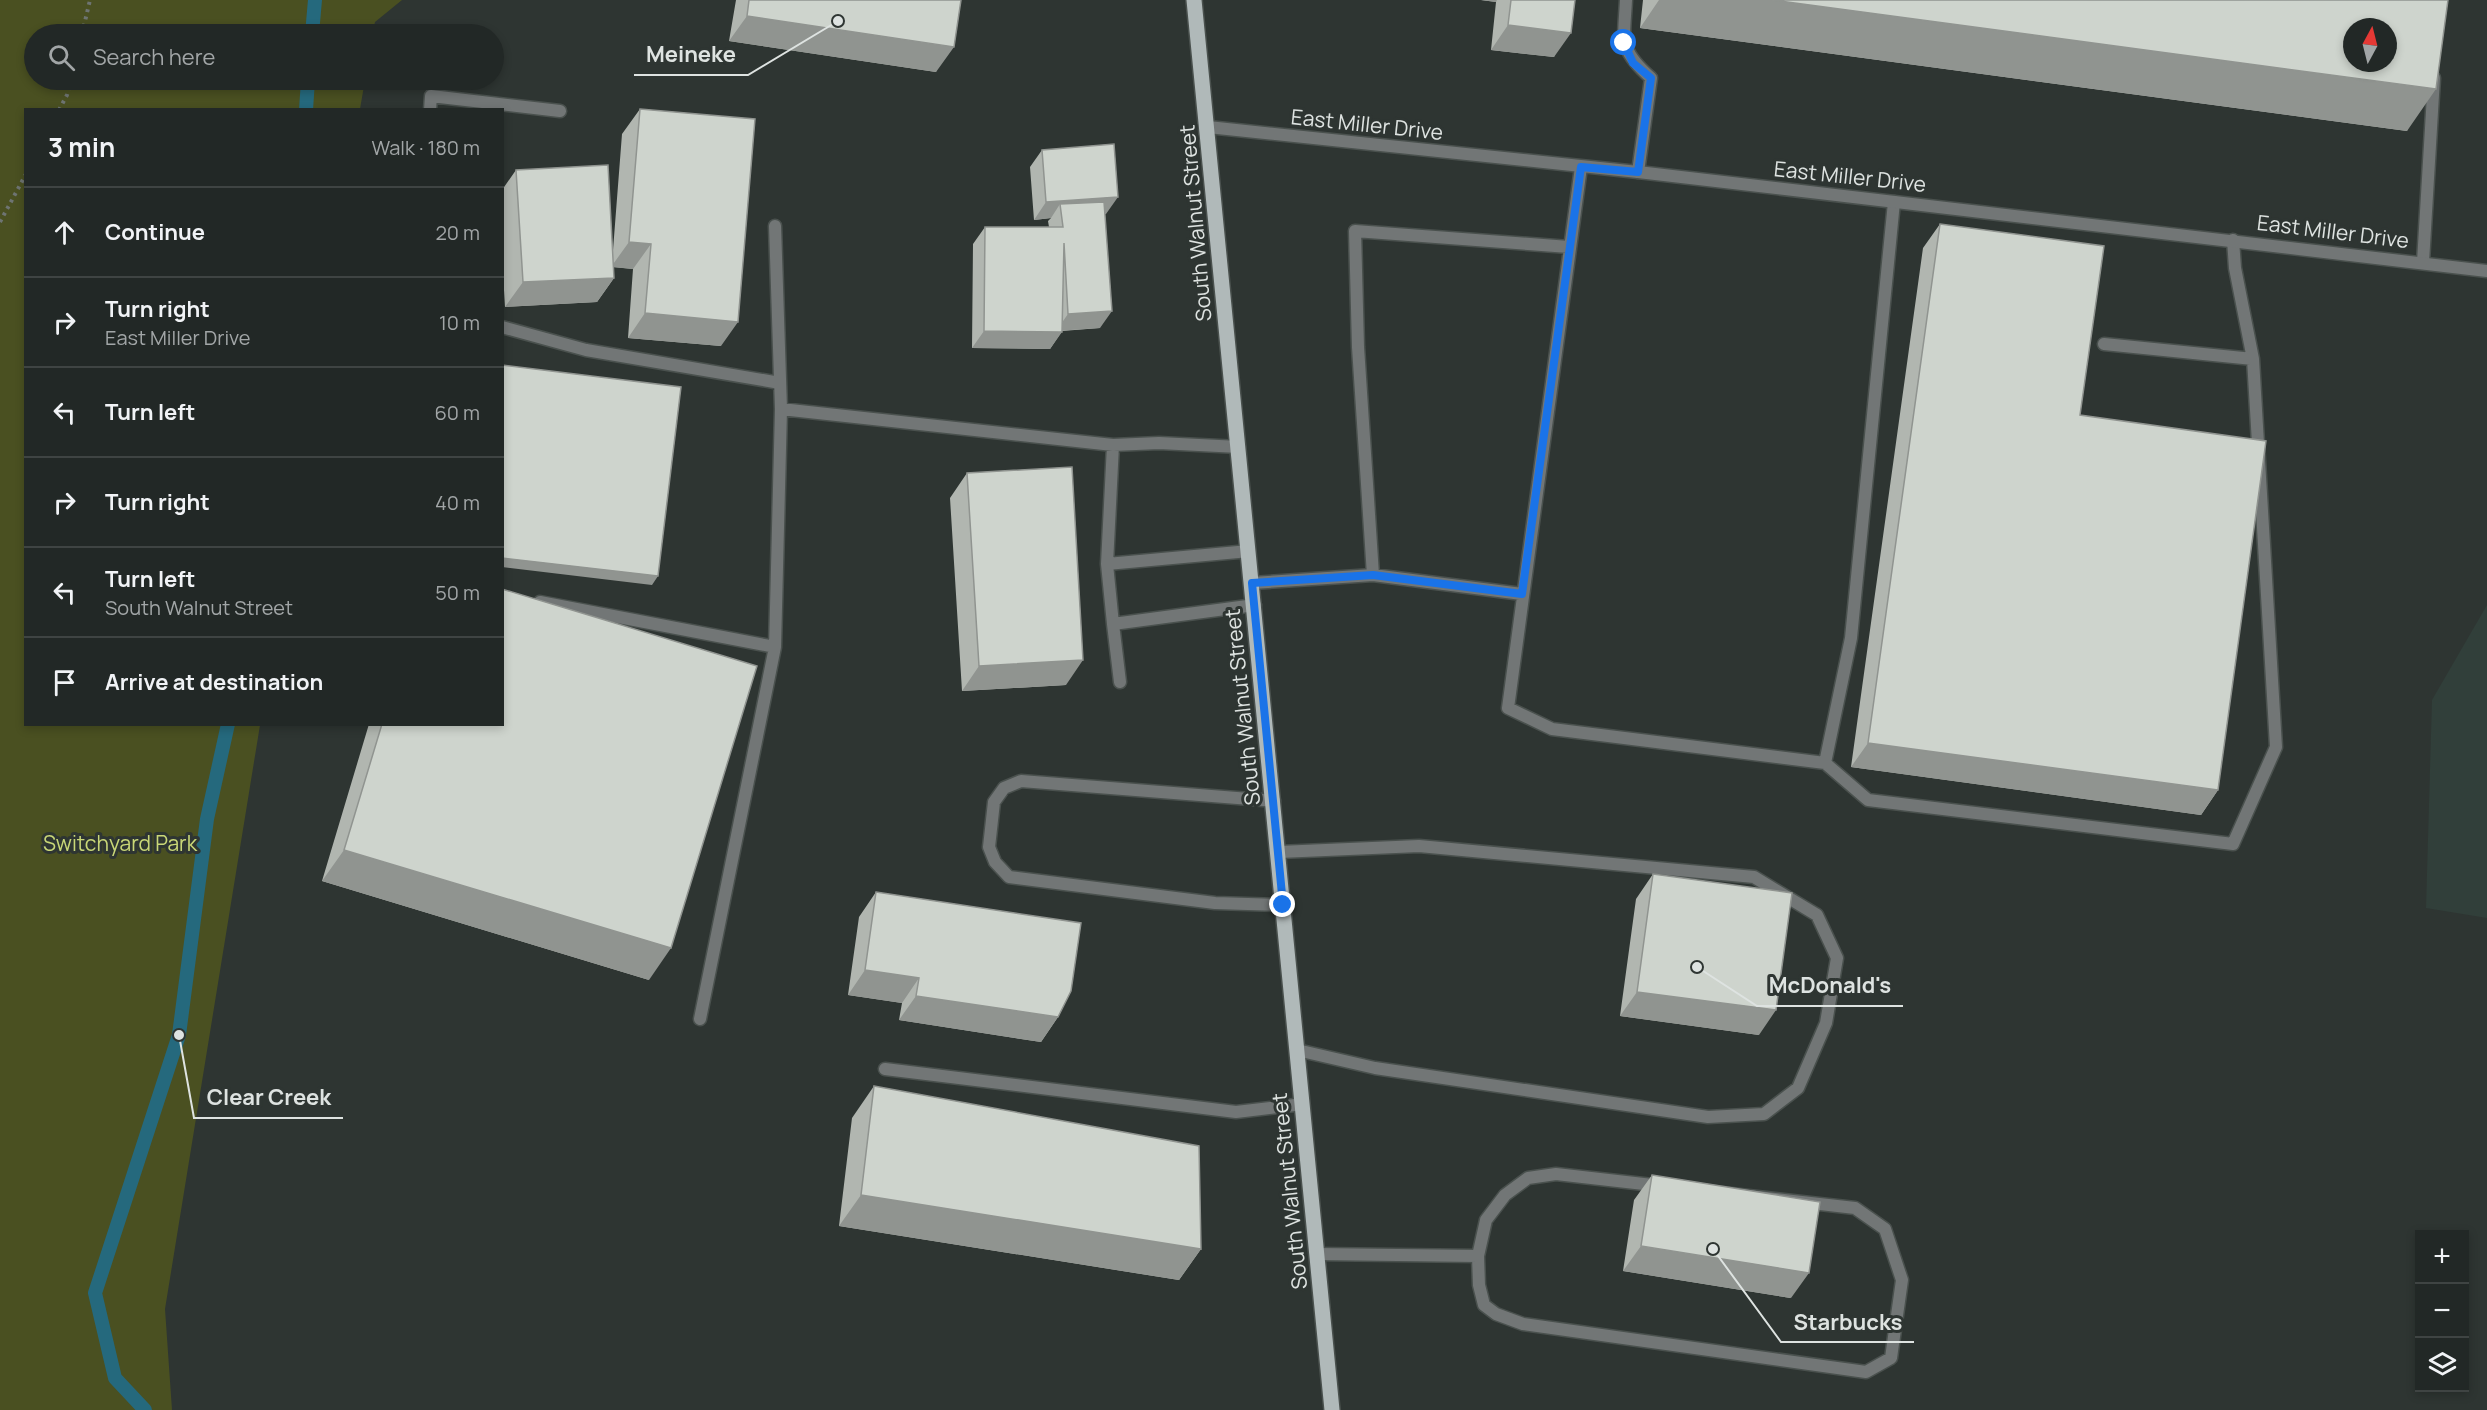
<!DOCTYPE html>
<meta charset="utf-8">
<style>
:root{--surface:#222826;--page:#2a302e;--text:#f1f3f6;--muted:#a2a6a7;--line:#3f4443}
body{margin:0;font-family:Manrope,sans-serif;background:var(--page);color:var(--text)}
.controls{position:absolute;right:18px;bottom:18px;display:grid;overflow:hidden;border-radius:0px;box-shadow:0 3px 9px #0003}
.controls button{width:54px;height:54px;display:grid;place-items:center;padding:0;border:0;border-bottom:2px solid var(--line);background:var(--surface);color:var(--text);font:30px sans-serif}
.compass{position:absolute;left:2343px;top:18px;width:54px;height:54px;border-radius:50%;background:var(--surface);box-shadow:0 3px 9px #0003;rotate:7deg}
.stop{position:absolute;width:18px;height:18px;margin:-14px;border:4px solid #1a73e8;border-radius:50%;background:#fff}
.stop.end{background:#1a73e8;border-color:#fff;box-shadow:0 2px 6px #0008}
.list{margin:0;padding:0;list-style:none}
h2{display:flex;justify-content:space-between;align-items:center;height:78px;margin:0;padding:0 24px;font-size:26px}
h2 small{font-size:20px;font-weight:400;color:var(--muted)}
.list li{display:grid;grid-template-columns:39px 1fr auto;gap:18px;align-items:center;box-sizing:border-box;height:90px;padding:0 24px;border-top:2px solid var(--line)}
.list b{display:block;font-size:22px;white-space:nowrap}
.list p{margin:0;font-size:20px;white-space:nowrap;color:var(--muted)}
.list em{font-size:20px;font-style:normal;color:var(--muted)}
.icon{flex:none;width:33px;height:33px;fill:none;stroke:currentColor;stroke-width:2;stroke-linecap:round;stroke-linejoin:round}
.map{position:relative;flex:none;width:2487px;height:1410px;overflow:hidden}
.search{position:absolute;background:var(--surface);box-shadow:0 3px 9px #0003;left:24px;top:24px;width:480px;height:66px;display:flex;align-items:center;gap:15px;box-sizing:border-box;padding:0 21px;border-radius:33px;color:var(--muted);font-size:22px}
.panel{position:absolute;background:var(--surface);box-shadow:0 3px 9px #0003;left:24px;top:108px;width:480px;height:618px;border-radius:0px}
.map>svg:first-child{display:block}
.built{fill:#313f3a}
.green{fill:#4a5021}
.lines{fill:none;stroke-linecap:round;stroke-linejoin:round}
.stream{stroke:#25697d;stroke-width:14}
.lane-casing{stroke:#4a514e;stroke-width:15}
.street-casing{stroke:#4a514e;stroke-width:15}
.primary-casing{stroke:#4a514e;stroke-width:18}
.path{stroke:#6e7472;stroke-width:4;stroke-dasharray:3 4.5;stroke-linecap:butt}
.lane{stroke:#727676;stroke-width:12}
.street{stroke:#727676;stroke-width:12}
.primary{stroke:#b0b9b9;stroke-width:15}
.wall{fill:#b1b6b0}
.shaded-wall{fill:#909490}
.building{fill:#ced4cd;stroke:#909490;stroke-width:1.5;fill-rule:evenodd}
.route{stroke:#1a73e8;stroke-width:8}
.labels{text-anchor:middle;stroke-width:6;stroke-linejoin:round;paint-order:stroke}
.street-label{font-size:21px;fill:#dee3e1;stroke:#2e3532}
.park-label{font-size:21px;fill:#c9d777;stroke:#2e3532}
.leader{fill:none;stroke:#dee3e1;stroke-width:2}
.callout-dot{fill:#dee3e1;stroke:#2e3532;stroke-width:2}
.callout-label{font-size:22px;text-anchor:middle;font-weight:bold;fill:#dee3e1;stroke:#2e3532;stroke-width:6;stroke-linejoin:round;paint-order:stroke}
</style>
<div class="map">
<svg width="2487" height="1410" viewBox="0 0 2487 1410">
<rect width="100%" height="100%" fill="#2e3532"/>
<!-- built -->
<path class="built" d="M2487 605V918L2426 908 2432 700Z"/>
<!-- green -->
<path class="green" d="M0 0H402L375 22 372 34H34V80H365L360 109 26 110V724L260 725 165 1309 172 1410H0Z"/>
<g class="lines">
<!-- stream -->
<path class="stream" d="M312 34 315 0
M306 110 308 80
M145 1410 115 1378 95 1293 179 1035 207 819 228 724"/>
<!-- lane casing -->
<g class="lane-casing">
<path id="lane" d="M1626 0C1624 40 1618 49 1651 78L1638 172
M430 110 431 96 560 111
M1581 167 1508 708 1552 729 1825 763 1851 638 1894 202
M775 226 781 409 1113 445 1159 443 1239 447
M2423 262 2434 78
M502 327 586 350 780 383
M2104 344 2253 359
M1113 445 1107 564 1113 624 1255 605
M1107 564 1249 551
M1373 575 1358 347 1355 231 1569 247
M1252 583 1373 575 1522 594
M540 602 775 647
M1113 624 1120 682
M1825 763 1868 800 2233 844 2276 747 2253 359 2235 268 2233 240
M1274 801 1021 781 1004 788 994 802 989 847 995 862 1009 877 1215 903 1283 905
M1279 852 1419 846 1754 877 1817 915 1837 958 1826 1023 1798 1088 1764 1114 1708 1117 1375 1068 1297 1050
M700 1019 775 647 781 409
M885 1069 1236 1112 1303 1104
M1556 1174 1855 1208 1885 1229 1902 1280 1891 1358 1866 1372 1523 1324 1496 1314 1484 1305 1479 1285 1478 1256 1486 1220 1505 1195 1528 1178Z
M1317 1254 1478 1256"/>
</g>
<!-- street casing -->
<g class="street-casing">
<path id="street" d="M1208 127 1638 172 2487 271"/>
</g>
<!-- primary casing -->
<g class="primary-casing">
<path id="primary" d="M1194 0 1332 1410"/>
</g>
<!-- path -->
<path class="path" d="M82 34 90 0
M59 110 67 95 71 80
M0 222 26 174"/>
<!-- lane -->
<use href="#lane" class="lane"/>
<!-- street -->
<use href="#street" class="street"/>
<!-- primary -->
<use href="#primary" class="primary"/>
</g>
<!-- wall -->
<path class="wall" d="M736 0H961L936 72 729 41Z
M1481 0H1575L1554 57 1491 50 1496 2Z
M1643 0H2448L2407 131 1640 28Z
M640 109 721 346 628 338 633 269 614 267V278L597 302 505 307 502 256V190L516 170 613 250 622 134Z
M1042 150 1106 214H1105L1100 328 1062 331 1050 349 972 348 973 244 985 227H1049L1048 221 1051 218 1034 220 1030 167Z
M1940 224 2080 415 2218 790 2201 815 1851 767 1923 248Z
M967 473 1066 685 962 691 950 498Z
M369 724H502L649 980 322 881Z
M1653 874 1759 1035 1620 1016 1636 899Z
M876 892 1058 1017 1041 1042 899 1020 902 1003 848 995 859 917Z
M874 1086 1201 1249 1179 1280 839 1226 852 1118Z
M1652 1175 1791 1298 1623 1271 1634 1200Z"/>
<!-- shaded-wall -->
<path class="shaded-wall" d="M1481 0H1497L1496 2Z
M1659 0H1772L2436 89 2407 131 1640 28Z
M747 16 954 47 936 72 729 41Z
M1508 25 1571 33 1554 57 1491 50Z
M1118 197 1106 214 1062 217 1060 204 1051 218 1034 220 1046 202Z
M629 242 651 244 633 269 611 267Z
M614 278 597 302 505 307 523 282Z
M1112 311 1100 328 1056 331 1068 314Z
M645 313 738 322 721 346 628 338Z
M984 331 1062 332 1050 349 972 348Z
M502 558 658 576 652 585 502 567Z
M1083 660 1066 685 962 691 979 666Z
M1868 743 2218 790 2201 815 1851 767Z
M344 850 671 948 649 980 322 881Z
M865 970 919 978 902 1003 848 995Z
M1637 992 1776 1010 1759 1035 1620 1016Z
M916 996 1058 1017 1041 1042 899 1020Z
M861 1195 1201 1249 1179 1280 839 1226Z
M1641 1246 1809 1273 1791 1298 1623 1271Z"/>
<!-- building -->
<path class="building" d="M749 0H961L954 47 747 16Z
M1511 0H1575L1571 33 1508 25Z
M1772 0H2448L2436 89ZM2352 27H2388V63H2352Z
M640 109 755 119 738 322 645 313 651 244 629 242Z
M1114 144 1118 197 1046 202 1042 150Z
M608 165 614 278 523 282 516 170Z
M1104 202 1112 311 1068 314 1064 243 1062 332 984 331 985 227H1063L1060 204Z
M1940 224 2104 246 2080 415 2266 441 2218 790 1868 743Z
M502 365 681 387 658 576 502 558Z
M1072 467 1083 660 979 666 967 473Z
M502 589 757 666 671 948 344 850 382 724H502Z
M1653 874 1792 893 1776 1010 1637 992Z
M876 892 1081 923 1071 991 1058 1017 916 996 919 978 865 970Z
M874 1086 1199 1146 1201 1249 861 1195Z
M1652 1175 1820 1202 1809 1273 1641 1246Z"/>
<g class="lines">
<!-- route -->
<path class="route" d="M1283 905 1252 583 1373 575 1522 594 1581 167 1638 172 1651 78 1633 63 1624 43"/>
</g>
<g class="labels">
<!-- street labels -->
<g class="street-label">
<text transform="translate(1367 125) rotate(6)" y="7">East Miller Drive</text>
<text transform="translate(1850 177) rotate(6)" y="7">East Miller Drive</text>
<text transform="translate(1196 223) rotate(-95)" y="7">South Walnut Street</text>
<text transform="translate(2333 232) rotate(7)" y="7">East Miller Drive</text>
<text transform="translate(1243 707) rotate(-96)" y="7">South Walnut Street</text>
<text transform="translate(1290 1191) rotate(-96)" y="7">South Walnut Street</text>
</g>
<!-- park labels -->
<g class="park-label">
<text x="120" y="851">Switchyard Park</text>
</g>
</g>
<!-- callouts -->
<path class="leader" d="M838 21L748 75H634M1697 967L1757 1006H1903M179 1035L194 1118H343M1713 1249L1781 1342H1914"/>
<g class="callout-dot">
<circle cx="838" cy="21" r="6"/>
<circle cx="1697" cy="967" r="6"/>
<circle cx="179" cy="1035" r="6"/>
<circle cx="1713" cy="1249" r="6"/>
</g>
<g class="callout-label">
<text x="691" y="62">Meineke</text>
<text x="1830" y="993">McDonald's</text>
<text x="269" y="1105">Clear Creek</text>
<text x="1848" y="1330">Starbucks</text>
</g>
</svg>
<div class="controls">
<button>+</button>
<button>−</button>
<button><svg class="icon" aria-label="layers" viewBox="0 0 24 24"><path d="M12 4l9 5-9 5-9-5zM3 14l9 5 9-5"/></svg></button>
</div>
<svg class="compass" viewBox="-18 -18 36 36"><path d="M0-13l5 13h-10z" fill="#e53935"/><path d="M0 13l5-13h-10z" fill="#a2a6a7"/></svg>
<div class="stop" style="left:1624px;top:43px"></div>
<div class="stop end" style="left:1283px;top:905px"></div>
<div class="search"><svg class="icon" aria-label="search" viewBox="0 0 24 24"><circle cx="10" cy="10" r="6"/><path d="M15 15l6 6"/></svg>Search here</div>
<section class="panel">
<h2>3 min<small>Walk · 180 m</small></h2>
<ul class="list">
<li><svg class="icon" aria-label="ahead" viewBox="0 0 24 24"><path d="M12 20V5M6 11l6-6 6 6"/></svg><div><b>Continue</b></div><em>20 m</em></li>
<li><svg class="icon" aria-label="right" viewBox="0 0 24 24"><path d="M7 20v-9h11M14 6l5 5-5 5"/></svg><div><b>Turn right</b><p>East Miller Drive</p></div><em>10 m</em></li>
<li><svg class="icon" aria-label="left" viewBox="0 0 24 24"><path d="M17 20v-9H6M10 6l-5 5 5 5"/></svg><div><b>Turn left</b></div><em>60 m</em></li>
<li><svg class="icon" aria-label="right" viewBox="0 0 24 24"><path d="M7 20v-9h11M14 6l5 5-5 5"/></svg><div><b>Turn right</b></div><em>40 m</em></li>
<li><svg class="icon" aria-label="left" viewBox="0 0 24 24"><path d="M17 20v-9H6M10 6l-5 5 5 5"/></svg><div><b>Turn left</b><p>South Walnut Street</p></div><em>50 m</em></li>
<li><svg class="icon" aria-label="arrive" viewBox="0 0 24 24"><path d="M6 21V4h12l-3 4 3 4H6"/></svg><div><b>Arrive at destination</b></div></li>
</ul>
</section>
</div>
